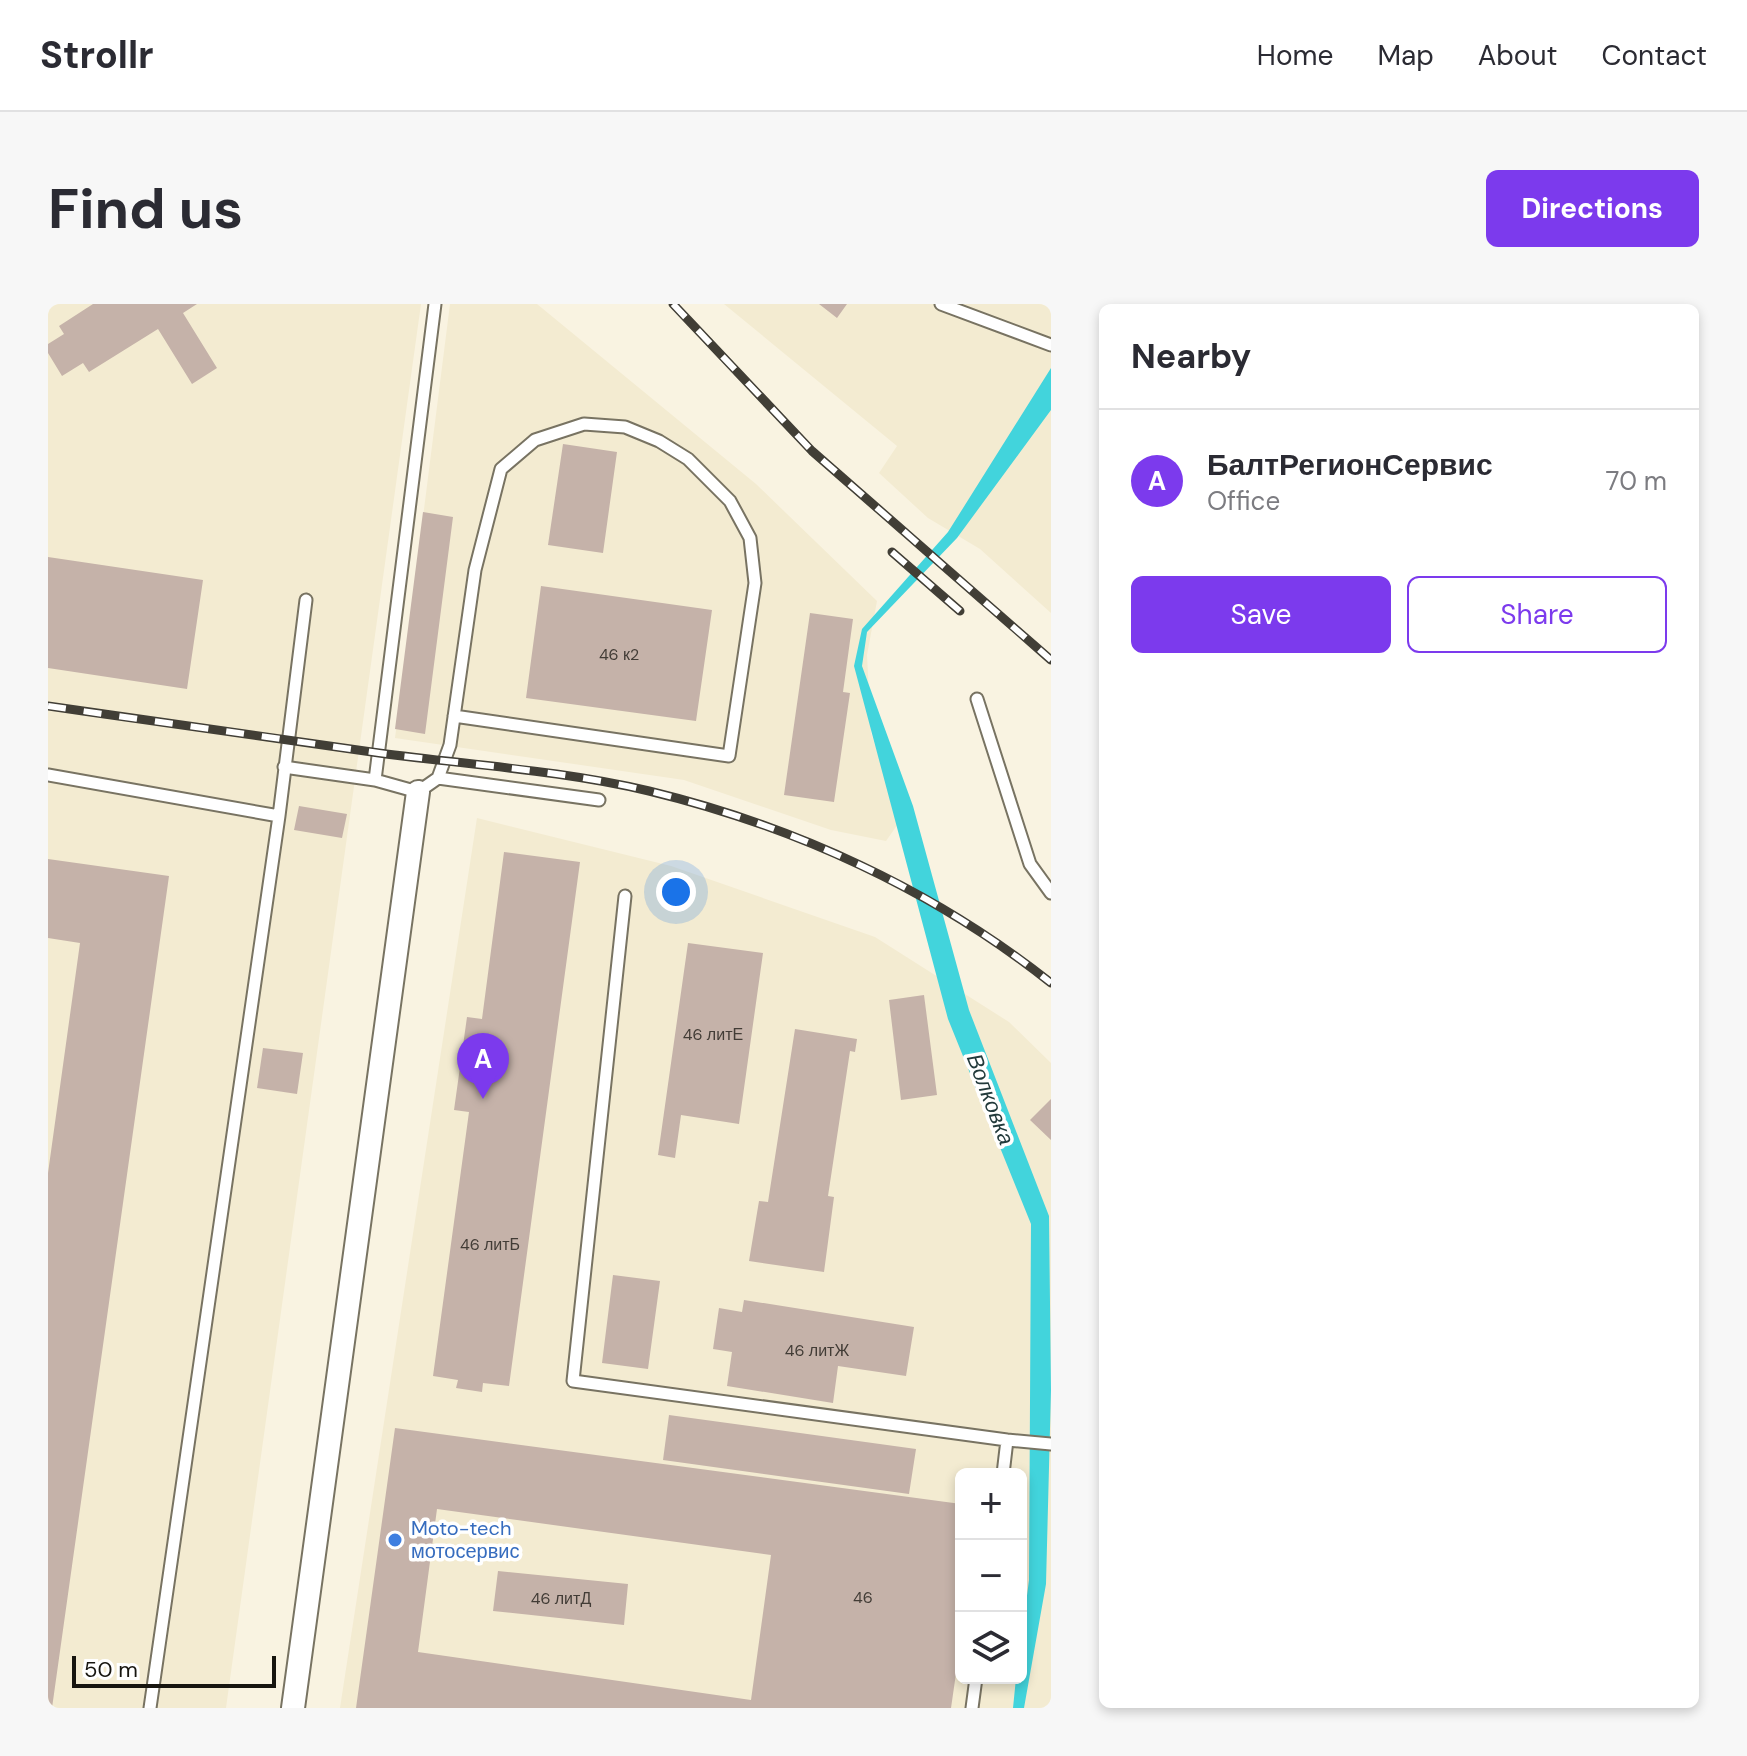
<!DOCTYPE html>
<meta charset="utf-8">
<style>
:root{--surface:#fff;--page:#f7f7f7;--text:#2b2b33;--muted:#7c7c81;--line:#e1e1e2;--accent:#7c3aed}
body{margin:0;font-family:"DM Sans",sans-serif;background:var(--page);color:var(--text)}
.controls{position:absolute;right:24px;bottom:24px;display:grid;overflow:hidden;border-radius:12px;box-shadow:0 4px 12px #0003}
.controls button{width:72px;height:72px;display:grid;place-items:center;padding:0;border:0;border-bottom:2px solid var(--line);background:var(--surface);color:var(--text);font:40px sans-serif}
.scale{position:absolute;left:24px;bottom:20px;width:204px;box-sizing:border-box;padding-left:8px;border:4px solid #17150f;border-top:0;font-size:22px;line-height:28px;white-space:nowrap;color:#17150f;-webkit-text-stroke:6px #fff;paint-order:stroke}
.you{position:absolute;left:628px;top:588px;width:28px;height:28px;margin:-20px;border:6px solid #fff;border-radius:50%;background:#1a73e8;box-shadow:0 0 0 12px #1a73e833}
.badge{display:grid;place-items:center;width:52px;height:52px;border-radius:50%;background:var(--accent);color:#fff;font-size:26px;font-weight:700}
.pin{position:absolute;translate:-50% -66px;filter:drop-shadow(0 2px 4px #0008)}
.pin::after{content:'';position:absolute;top:42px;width:28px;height:24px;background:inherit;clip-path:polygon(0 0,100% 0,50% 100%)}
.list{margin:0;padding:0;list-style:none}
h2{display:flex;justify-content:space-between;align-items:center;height:104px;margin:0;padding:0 32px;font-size:34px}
h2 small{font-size:26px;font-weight:400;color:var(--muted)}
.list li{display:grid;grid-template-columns:52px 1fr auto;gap:24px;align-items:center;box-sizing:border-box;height:144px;padding:0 32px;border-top:2px solid var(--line)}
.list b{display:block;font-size:30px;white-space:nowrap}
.list p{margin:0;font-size:26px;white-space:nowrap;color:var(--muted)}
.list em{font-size:26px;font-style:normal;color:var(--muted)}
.actions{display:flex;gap:16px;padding:24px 32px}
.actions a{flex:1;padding:18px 0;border:2px solid var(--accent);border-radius:12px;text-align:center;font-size:28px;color:var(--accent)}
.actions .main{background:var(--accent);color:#fff}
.icon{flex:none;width:44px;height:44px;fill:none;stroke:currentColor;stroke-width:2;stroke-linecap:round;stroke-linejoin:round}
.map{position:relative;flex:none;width:1003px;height:1404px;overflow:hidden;border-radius:12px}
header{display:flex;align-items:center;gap:48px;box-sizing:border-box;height:112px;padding:0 40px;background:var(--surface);border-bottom:2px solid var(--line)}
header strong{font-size:38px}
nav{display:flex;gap:44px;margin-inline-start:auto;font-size:28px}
.intro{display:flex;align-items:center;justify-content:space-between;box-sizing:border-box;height:192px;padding:0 48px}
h1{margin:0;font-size:56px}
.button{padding:20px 36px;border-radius:12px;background:var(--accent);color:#fff;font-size:28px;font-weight:700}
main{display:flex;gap:48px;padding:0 48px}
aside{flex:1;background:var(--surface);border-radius:12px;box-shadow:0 4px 12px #0003}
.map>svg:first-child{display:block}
.built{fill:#f3ebd1;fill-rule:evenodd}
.water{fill:#42d4dc}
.building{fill:#c5b2a9;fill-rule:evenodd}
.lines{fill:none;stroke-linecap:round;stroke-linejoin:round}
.service-casing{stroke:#787362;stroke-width:15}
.minor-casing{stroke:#787362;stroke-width:26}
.service{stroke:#fff;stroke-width:11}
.minor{stroke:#fff;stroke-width:22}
.rail-casing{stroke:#413e36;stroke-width:9}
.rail{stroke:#fff;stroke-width:6;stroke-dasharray:18;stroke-linecap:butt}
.shop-dot{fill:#3f7fe0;stroke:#fff;stroke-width:3}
.labels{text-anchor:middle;stroke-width:7;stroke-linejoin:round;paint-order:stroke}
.number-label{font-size:16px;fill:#423c36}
.shop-label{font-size:20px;fill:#366cbe;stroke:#fff;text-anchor:start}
.water-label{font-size:22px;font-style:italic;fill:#223a3b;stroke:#fff}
</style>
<header>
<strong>Strollr</strong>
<nav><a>Home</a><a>Map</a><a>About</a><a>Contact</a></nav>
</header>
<div class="intro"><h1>Find us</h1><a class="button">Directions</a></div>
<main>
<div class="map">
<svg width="1003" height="1404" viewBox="0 0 1003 1404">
<rect width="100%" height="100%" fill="#f9f3e1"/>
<!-- built -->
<path class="built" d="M0 0H373L178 1404H0Z
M402 0H489L708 180 829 297 819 351 823 429 852 517 838 537 783 526 636 476 347 434Z
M676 0H1003V309L932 245 880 214 831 169 849 142Z
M429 514 623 562 827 633 961 718 1003 759V1404H292ZM913 1170H973V1374H913Z"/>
<!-- water -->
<path class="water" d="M1003 64V106L909 234 819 328 814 362 865 502 921 706 1001 912 1003 1086 998 1280 976 1404H965L968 1374H973V1338L981 1276 983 920 900 715 806 362 814 325 900 228Z"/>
<!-- building -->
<path class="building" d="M45 0H149L135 9 169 64 144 80 110 25 41 68 35 59 14 72 0 49V40L16 30 11 22Z
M771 0H799L789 14Z
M515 140 569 148 555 249 500 241Z
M375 208 405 213 377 430 347 425Z
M0 253 155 276 139 385 0 364Z
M493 282 664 306 648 417 478 394Z
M762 309 805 315 795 388 802 389 786 498 736 491Z
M251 502 299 510 294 534 246 526Z
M456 548 532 558 461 1082 435 1079 434 1088 408 1084 410 1076 385 1072 421 808 406 806 419 713 434 715Z
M0 555 121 572 4 1404H0V869L32 639 0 634Z
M640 639 715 649 691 820 633 811 627 854 610 851Z
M876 691 889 791 853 796 841 696Z
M747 725 809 735 807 748 802 747 780 892 786 893 776 968 701 957 711 897 720 898Z
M215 744 255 749 249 790 209 784Z
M1003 795V836L982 816Z
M565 971 612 977 600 1065 554 1059Z
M696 996 866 1023 858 1072 790 1062 785 1099 679 1082 684 1048 665 1045 671 1004 694 1008Z
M621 1111 868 1145 861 1190 615 1156Z
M347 1124 913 1200V1335L903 1404H308ZM389 1205 723 1251 703 1396 370 1348Z
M450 1267 580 1280 576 1321 445 1307Z"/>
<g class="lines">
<!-- service casing -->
<g class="service-casing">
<path id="service" d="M387 0 327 476 370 488 390 474 402 441 427 266 453 165 487 136 536 120 577 123 611 137 640 155 682 197 702 234 707 279 681 452 406 412
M893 0 1003 41
M929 395 982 560 1003 589
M236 463 327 476
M0 471 231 512
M390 474 551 496
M577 592 525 1077 959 1136
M955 1170 959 1136 1003 1140
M102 1404 231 512 258 296
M924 1404 928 1374"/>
</g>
<!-- minor casing -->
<g class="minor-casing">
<path id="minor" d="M245 1404 370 488"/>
</g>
<!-- service -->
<use href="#service" class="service"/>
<!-- minor -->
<use href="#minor" class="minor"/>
<!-- rail casing -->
<g class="rail-casing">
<path id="rail" d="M625 0 764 147 1003 356
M844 248 912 307
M0 402C110 418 220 433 331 449 420 461 513 466 601 487 746 522 886 586 1003 679"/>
</g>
<!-- rail -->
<use href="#rail" class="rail"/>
</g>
<!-- markers -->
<circle class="shop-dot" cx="347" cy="1236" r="8"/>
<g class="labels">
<!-- number labels -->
<g class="number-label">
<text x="571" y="356">46 к2</text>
<text x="665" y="736">46 литЕ</text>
<text x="442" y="946">46 литБ</text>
<text x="769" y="1052">46 литЖ</text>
<text x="815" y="1299">46</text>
<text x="513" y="1300">46 литД</text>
</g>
<!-- shop labels -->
<g class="shop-label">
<text x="363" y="1231">Moto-tech<tspan x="363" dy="23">мотосервис</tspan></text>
</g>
<!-- water labels -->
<g class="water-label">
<text transform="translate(943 795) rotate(69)" y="8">Волковка</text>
</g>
</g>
</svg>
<div class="controls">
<button>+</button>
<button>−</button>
<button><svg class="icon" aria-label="layers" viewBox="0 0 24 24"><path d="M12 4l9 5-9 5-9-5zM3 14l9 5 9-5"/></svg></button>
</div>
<div class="scale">50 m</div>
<div class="you"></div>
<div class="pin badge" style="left:435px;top:795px">A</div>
</div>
<aside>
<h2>Nearby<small></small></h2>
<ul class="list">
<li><span class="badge">A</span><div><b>БалтРегионСервис</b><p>Office</p></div><em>70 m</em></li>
</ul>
<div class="actions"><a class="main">Save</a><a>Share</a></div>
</aside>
</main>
